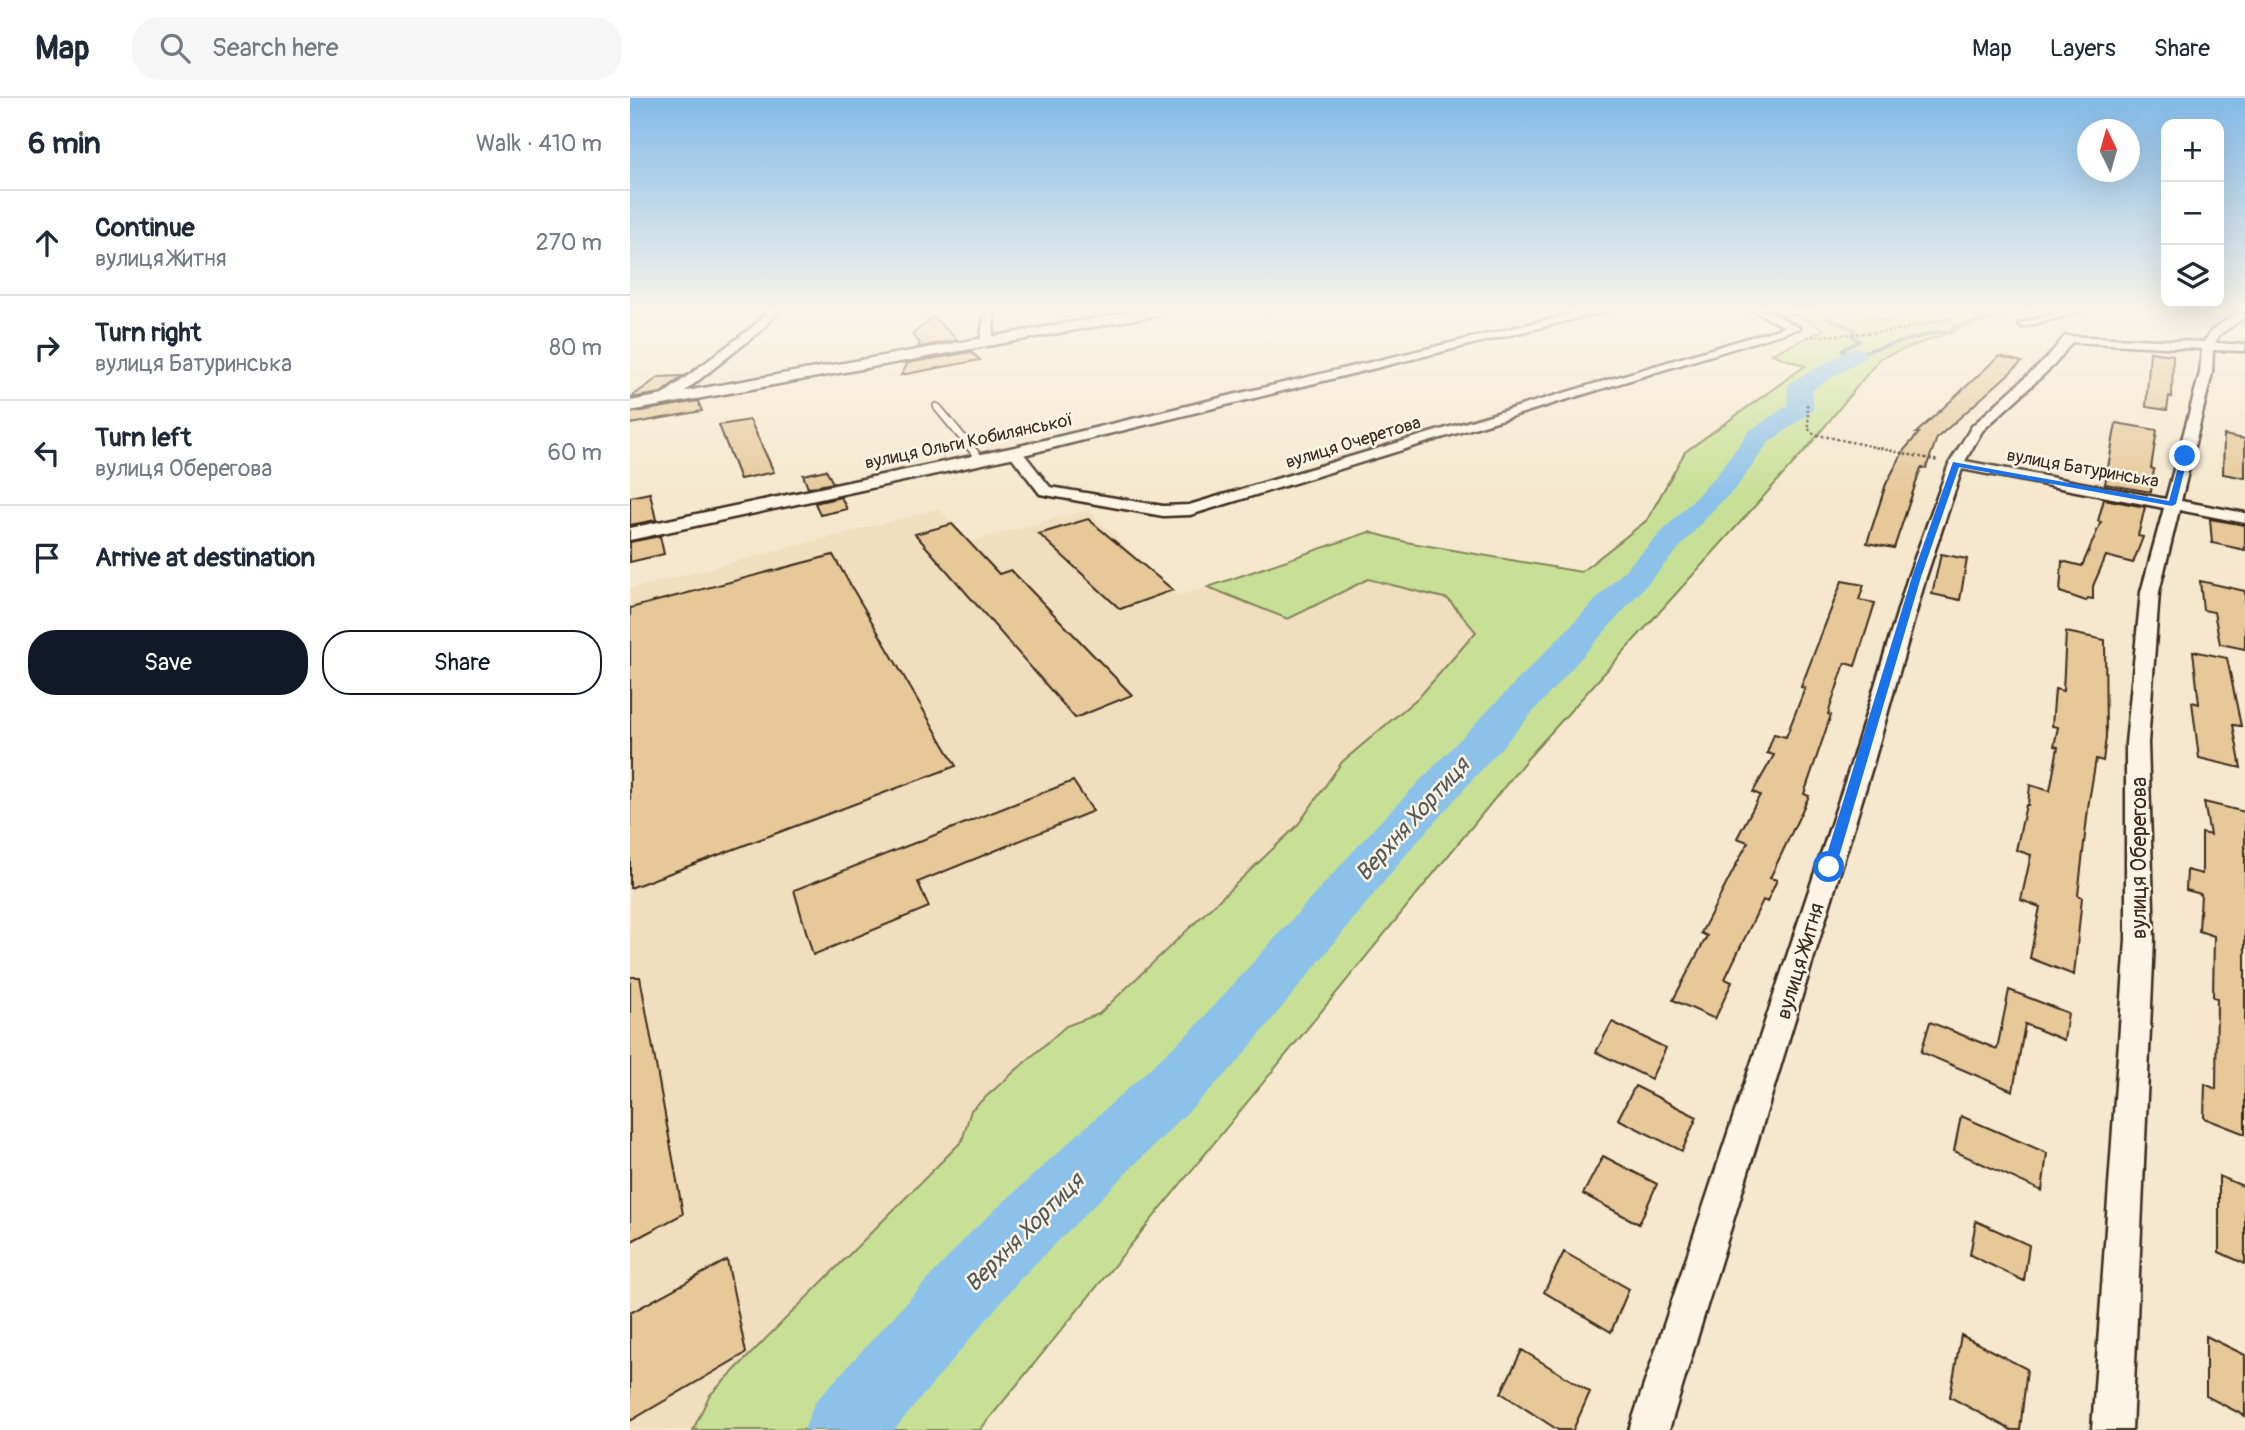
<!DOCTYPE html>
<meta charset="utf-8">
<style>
:root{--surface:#fff;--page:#f6f6f7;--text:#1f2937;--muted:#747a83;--line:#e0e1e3;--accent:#111827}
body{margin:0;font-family:Pangolin,sans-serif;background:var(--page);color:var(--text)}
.controls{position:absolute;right:21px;top:21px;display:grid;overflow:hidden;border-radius:14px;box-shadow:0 7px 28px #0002}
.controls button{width:63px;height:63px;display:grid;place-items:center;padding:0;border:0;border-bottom:2px solid var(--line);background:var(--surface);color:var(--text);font:35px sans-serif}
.compass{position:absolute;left:1447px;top:21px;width:63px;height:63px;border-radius:50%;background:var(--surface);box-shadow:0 7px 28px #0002;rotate:355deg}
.stop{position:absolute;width:21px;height:21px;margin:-16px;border:5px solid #1a73e8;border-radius:50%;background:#fff}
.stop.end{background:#1a73e8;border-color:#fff;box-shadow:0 2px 7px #0008}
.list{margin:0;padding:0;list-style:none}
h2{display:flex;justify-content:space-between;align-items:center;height:91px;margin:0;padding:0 28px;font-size:30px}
h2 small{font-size:23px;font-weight:400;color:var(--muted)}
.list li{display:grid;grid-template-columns:46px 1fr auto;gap:21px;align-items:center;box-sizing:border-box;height:105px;padding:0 28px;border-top:2px solid var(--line)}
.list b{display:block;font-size:26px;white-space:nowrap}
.list p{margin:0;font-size:23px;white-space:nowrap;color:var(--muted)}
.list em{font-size:23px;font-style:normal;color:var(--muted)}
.actions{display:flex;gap:14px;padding:21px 28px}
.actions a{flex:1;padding:16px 0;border:2px solid var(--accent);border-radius:28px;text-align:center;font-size:24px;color:var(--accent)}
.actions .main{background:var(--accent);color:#fff}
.icon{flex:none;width:38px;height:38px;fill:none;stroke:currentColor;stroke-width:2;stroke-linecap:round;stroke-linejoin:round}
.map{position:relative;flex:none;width:1615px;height:1332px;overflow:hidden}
header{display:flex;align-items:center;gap:42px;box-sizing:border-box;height:98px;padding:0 35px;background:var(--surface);border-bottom:2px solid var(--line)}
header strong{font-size:33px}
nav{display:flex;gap:38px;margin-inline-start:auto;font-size:24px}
.search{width:490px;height:63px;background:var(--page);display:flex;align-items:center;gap:18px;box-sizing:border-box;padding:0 24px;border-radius:28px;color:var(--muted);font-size:26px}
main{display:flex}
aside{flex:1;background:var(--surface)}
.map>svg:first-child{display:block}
.built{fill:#f0debe}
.green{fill:#c8e095;stroke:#82855a;stroke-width:2}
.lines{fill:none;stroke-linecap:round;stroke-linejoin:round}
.stream{stroke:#6c8598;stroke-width:3.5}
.river{fill:#8cc2ea;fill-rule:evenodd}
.building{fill:#e6c899;stroke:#3b2a1e;stroke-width:2}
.service-far1-casing{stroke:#3b2a1e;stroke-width:8}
.service-casing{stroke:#3b2a1e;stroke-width:10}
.minor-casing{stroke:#3b2a1e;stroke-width:5}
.tertiary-casing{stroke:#3b2a1e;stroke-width:5}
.path{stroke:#3b2a1e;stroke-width:2.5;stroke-dasharray:2.5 2.5;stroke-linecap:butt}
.service-far1{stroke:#fcf5e5;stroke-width:5}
.service{stroke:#fcf5e5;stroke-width:7}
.minor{fill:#fcf5e5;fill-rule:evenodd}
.tertiary{fill:#fcf5e5;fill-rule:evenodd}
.route{fill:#1a73e8}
.labels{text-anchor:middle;stroke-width:5;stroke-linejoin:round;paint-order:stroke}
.far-street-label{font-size:18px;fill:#3b2a1e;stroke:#fcf5e5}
.street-label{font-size:21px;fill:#3b2a1e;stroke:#fcf5e5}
.water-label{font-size:23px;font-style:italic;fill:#53585b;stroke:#fcf5e5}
</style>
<header>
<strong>Map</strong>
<div class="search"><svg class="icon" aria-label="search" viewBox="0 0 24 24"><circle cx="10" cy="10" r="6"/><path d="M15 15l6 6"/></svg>Search here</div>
<nav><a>Map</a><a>Layers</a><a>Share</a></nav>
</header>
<main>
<aside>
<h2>6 min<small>Walk · 410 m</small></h2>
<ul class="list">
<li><svg class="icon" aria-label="ahead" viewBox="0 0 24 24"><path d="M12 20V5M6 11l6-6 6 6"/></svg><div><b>Continue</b><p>вулиця Житня</p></div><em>270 m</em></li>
<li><svg class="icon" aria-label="right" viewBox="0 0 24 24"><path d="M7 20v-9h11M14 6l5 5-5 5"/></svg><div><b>Turn right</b><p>вулиця Батуринська</p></div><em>80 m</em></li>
<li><svg class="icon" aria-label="left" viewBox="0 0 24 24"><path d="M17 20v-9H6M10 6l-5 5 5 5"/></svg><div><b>Turn left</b><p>вулиця Оберегова</p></div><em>60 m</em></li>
<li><svg class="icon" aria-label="arrive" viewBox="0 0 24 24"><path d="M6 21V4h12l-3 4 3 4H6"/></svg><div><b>Arrive at destination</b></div></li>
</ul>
<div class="actions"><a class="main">Save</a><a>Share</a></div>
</aside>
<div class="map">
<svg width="1615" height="1332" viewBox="0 0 1615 1332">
<rect width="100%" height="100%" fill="#f5e8ce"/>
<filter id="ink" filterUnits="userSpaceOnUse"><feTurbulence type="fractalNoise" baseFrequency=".0143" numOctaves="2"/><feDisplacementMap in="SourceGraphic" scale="14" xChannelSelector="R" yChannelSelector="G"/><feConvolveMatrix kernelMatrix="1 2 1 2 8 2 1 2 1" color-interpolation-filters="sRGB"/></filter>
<g filter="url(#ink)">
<!-- built -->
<path class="built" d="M308 411 341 443 458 412 546 498 578 489 658 521 738 481 818 501 847 534 790 598 712 664 667 728 469 916 436 928 341 1012 332 1043 79 1298 63 1332H0V491Z"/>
<!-- green -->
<path class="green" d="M1132 213H1230L1257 224 1302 213H1331L1359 220 1250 260 1179 348 897 661 350 1332H63L79 1298 332 1043 341 1012 436 928 469 916 667 728 712 664 790 598 846 534 818 501 738 481 658 521 578 489 739 434 776 444 951 474 1017 422 1055 354 1175 268 1141 256 1194 232 1169 217H1141Z"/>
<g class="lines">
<!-- stream -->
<path class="stream" d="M1191 213 1197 220 1225 232 1222 238 1229 243 1212 252 1222 258
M1225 256 1308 234H1321L1325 228 1402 213"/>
<!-- river -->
<path class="river" d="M1225 249 1233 251 1236 256 1233 261 1182 292 1183 311 1179 316 1138 345 1107 389 1085 410 779 753 605 967 392 1179 264 1332H174L185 1304 344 1131 563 931 745 729 1087 377 1119 333 1157 308 1158 289 1161 284Z"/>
</g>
<!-- building -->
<path class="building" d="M303 219 328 242 288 249 290 245 282 237Z
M341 254 350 262 271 277 278 265Z
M1520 254 1543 257 1542 299 1539 298 1537 312 1516 309Z
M1369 258 1392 264 1307 340 1296 370H1291L1264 450 1237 445 1256 386 1274 352 1289 335H1286Z
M53 278 31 295 0 300 29 279Z
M68 303 72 313 0 326V315Z
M120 322 144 374 110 381 89 327Z
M1486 325 1527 332 1521 370 1524 371 1521 394 1475 386Z
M1594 337 1615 341V380L1593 376Z
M196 372 203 385 178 390 173 377Z
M20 395 26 422 0 427V399Z
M211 399 217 411 190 417 185 405Z
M1474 401 1515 409 1508 438 1513 439 1503 465 1476 458 1463 488V501L1458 500 1456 503 1430 494 1432 463 1452 468 1471 424 1468 423Z
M458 421 543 492 490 511 409 436Z
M1580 421 1615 427V452L1582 445Z
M322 426 369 476 381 472 502 597 445 620 285 436Z
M30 438 34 456 0 464V444Z
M1311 456 1337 461 1330 502 1302 496Z
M203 457 326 668 0 790V510Z
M1212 483 1234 487 1229 502 1245 505 1225 568 1215 565 1198 616 1201 617 1174 696 1179 698 1140 780 1147 782 1137 804 1133 802 1095 881 1102 884 1085 921 1043 902 1077 838 1071 835 1118 744 1107 740 1130 697 1123 694 1144 657 1137 655 1144 636 1156 639 1175 590 1171 589Z
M1570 483 1615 493V551L1590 546 1584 514 1573 512Z
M1436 534 1475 542 1476 639 1473 663 1466 661 1459 703 1448 797 1452 799 1444 877 1400 860 1410 809 1391 802 1401 757 1386 752 1396 707H1398L1400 687 1420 693 1428 649 1424 648 1428 629 1422 628 1425 591 1433 593Z
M1563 553 1597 560 1611 628 1603 627 1611 670 1569 660 1562 604 1569 606Z
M443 683 463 713 288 784 299 809 183 857 164 792Z
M1574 704 1615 714V1036L1574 1020 1575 986 1586 991 1587 900 1583 899 1584 838 1569 833 1571 796 1556 792 1557 772 1572 776V735L1580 737Z
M0 879H10L53 1116 0 1144Z
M1379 892 1438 915 1434 942 1395 926 1383 993 1291 954 1300 924 1367 951Z
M982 924 1036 950 1021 981 966 954Z
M1005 988 1067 1019 1052 1053 988 1021Z
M1331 1018 1417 1055 1412 1093 1324 1053Z
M973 1058 1027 1086 1009 1126 953 1096Z
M1589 1078 1615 1089V1166L1589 1154Z
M1346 1123 1399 1147 1394 1183 1340 1157Z
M934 1154 999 1191 981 1234 914 1194Z
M97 1162 116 1255 0 1323V1215Z
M1331 1237 1397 1271 1390 1332H1381L1320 1299Z
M1576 1238 1615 1257V1318L1576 1298Z
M892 1252 960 1294 943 1332H928L871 1295Z"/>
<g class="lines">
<!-- service-far1 casing -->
<g class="service-far1-casing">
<path id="service-far1" d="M1344 213 1363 218
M306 308 309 312"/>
</g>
<!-- service casing -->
<g class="service-casing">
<path id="service" d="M308 310 350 361"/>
</g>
<!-- minor casing -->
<g class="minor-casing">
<path id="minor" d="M0 213H7L0 218Z
M137 213H148L133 231 40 305H30V299L125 227Z
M355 213H365L362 244 356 247 350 244Z
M1124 213H1138L1170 230 560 417 533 418 410 396 378 354 390 351 420 389 533 408 559 407 1155 229Z
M1434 213H1453L1393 229 1388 226Z
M1609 213H1615V219L1589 237 1585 245 1615 247V253L1583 252 1582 275 1551 403 1615 415V425L1549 412 1529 494 1518 645 1524 842 1502 1332H1462L1496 842V645L1511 494 1534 410 1332 371 1296 479 1244 663 1039 1332H999L1222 663 1278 479 1319 366 1342 328 1416 261 1435 238 1574 244 1581 233ZM1442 244 1572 251 1570 275 1536 401 1335 363 1352 333 1424 267Z"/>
</g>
<!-- tertiary casing -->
<g class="tertiary-casing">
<path id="tertiary" d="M506 213H534L528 217 0 313V303Z
M954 213H977L385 359 0 442V430L385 349Z"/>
</g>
<!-- path -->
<path class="path" d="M1177 239 1266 233 1334 217
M1177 306 1179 331 1184 336 1309 363"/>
<!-- service-far1 -->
<use href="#service-far1" class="service-far1"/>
<!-- service -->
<use href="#service" class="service"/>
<!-- minor -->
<use href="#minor" class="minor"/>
<!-- tertiary -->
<use href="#tertiary" class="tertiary"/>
</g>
</g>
<!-- sky -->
<linearGradient id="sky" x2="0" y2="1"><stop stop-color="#83bae9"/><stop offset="0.53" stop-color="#faf5e9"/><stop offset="1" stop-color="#faf5e9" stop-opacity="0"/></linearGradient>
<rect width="1615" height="400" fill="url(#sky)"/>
<!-- route -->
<path class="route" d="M1555 356 1558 358 1546 406 1542 408 1329 369 1291 479 1206 769 1199 773 1195 772 1193 769 1282 479 1323 364 1539 403 1551 358Z"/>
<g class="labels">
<!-- far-street labels -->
<g class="far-street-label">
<text transform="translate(339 343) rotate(-12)" y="6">вулиця Ольги Кобилянської</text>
<text transform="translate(723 344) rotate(-17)" y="6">вулиця Очеретова</text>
<text transform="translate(1453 370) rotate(10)" y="6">вулиця Батуринська</text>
</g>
<!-- street labels -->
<g class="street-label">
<text transform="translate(1509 760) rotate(-90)" y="7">вулиця Оберегова</text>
<text transform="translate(1170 863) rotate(-73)" y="7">вулиця Житня</text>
</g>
<!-- water labels -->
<g class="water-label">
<text transform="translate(782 721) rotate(-48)" y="8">Верхня Хортиця</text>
<text transform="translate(394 1134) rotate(-45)" y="8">Верхня Хортиця</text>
</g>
</g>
</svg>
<div class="controls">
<button>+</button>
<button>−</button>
<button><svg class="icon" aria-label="layers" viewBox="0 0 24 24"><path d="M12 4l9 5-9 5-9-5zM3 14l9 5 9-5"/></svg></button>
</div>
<svg class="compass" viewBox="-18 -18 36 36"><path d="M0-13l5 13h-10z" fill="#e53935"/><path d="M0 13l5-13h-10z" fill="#747a83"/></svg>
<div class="stop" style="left:1199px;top:769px"></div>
<div class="stop end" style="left:1555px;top:358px"></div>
</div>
</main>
